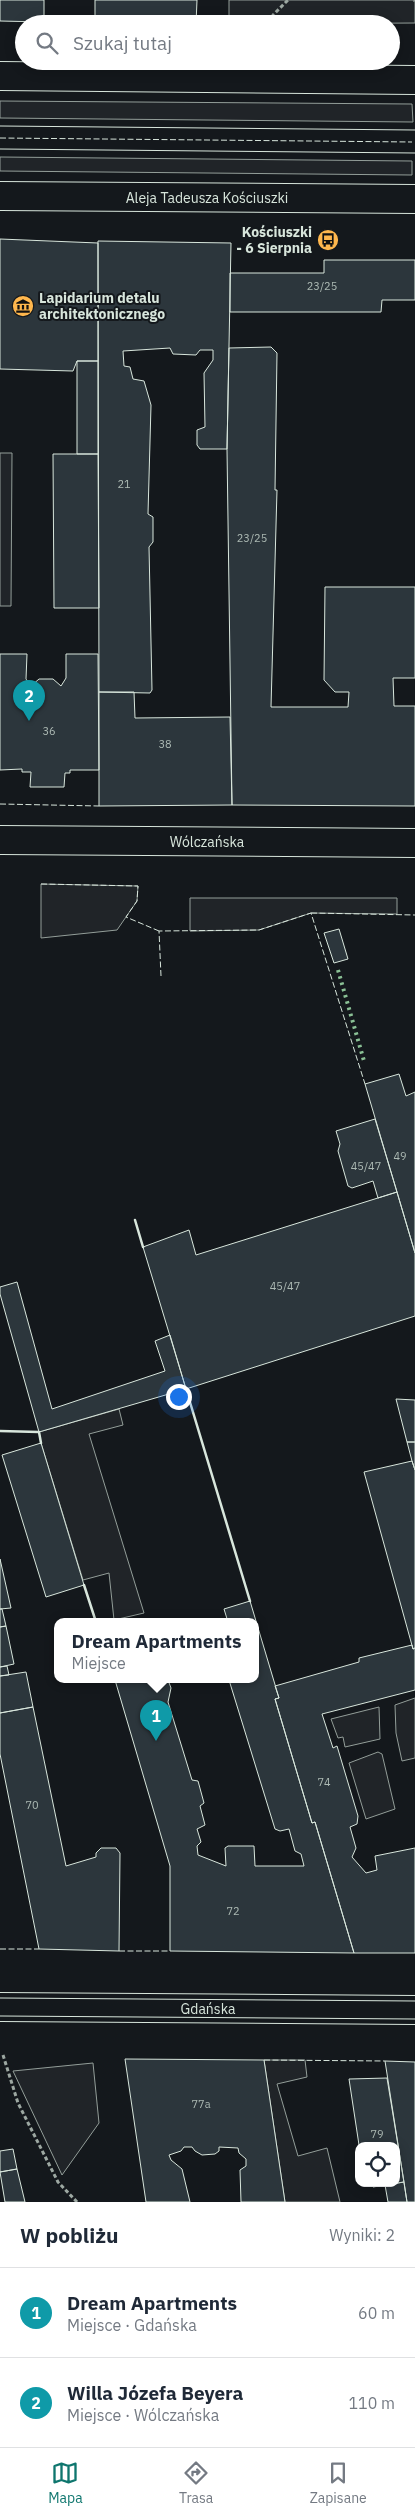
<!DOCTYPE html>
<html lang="pl">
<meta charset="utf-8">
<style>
:root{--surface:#fff;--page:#f6f6f7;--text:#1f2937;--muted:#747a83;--line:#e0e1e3;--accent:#0f766e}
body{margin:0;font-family:"IBM Plex Sans",sans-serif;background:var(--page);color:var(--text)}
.controls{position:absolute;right:15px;bottom:15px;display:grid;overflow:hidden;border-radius:10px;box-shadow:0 2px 12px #0003}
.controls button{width:45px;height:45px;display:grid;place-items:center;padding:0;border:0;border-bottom:1px solid var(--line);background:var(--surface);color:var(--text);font:25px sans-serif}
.you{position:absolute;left:178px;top:1396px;width:18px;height:18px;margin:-12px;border:4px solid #fff;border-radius:50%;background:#1a73e8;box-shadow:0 0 0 8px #1a73e833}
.badge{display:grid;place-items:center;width:32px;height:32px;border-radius:50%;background:var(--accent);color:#fff;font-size:16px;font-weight:700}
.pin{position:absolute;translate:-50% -41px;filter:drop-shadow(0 1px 2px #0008)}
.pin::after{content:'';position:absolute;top:26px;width:18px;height:15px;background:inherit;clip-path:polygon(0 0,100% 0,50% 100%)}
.popup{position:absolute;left:54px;top:1618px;width:205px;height:65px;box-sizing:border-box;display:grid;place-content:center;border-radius:10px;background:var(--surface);filter:drop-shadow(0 1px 4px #0005);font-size:16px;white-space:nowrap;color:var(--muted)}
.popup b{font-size:19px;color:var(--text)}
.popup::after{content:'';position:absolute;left:50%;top:100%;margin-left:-10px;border:10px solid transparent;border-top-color:var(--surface)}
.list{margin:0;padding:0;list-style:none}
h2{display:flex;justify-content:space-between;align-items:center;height:65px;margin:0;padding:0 20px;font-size:21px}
h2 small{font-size:16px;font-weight:400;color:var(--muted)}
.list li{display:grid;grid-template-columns:32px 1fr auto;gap:15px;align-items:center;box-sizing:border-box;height:90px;padding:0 20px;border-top:1px solid var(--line)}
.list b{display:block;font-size:19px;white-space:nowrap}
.list p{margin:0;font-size:16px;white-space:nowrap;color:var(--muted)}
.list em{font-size:16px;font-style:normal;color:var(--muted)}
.icon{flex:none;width:28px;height:28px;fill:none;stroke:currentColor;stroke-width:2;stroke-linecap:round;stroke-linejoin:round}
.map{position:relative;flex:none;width:415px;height:2202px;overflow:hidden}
.search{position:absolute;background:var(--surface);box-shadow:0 2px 12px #0003;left:15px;right:15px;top:15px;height:55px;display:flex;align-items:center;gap:12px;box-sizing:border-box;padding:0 18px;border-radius:28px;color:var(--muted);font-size:19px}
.sheet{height:245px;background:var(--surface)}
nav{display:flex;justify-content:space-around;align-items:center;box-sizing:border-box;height:70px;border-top:1px solid var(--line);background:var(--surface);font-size:14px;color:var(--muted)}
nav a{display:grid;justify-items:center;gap:2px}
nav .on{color:var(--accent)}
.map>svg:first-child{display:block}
.green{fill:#202428;stroke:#939e99}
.building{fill:#2c363c;stroke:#d8e6dc}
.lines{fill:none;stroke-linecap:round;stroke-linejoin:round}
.minor-casing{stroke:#d8e6dc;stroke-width:30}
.major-casing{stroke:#d8e6dc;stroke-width:30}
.path{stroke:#9da8a2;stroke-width:3;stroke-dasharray:4 2.5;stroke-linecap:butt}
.minor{stroke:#14181c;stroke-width:28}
.major{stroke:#14181c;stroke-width:28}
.tram{stroke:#d8e6dc;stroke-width:1}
.hedge{stroke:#8ac095;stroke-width:4;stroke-dasharray:2.5 4;stroke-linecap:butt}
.fence{stroke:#d8e6dc;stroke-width:1;stroke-dasharray:6 2.5;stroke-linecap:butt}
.wall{stroke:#d8e6dc;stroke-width:2.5}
.labels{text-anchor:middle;stroke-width:4;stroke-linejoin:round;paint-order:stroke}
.number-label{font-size:11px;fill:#adbab4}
.street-label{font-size:14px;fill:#d8e6dc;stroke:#14181c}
.poi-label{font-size:14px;font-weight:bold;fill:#d8e6dc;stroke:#14181c;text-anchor:end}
</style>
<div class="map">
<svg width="415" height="2202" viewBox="0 0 415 2202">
<rect width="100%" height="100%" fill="#14181c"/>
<!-- green -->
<path class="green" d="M229 0H415V23L229 24Z
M0 101 412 104 413 122 0 118Z
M0 157 412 161V175L0 171Z
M0 453H12L11 606H0Z
M41 884 138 886 137 901 117 930 41 938Z
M190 898H397V914L311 913 259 930 190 931Z
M119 1409 123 1425 89 1434 144 1613 114 1620 109 1573 83 1580 41 1443 39 1432Z
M415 1698V1758L402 1761 396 1733 395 1705Z
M379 1707 380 1739 345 1747 343 1737 338 1738 331 1719Z
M378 1752 382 1754 395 1809 366 1819 349 1763Z
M264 2060H305L307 2077 277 2084 298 2156 327 2148 340 2202H285Z
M93 2063 99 2123 62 2175 13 2071Z"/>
<!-- building -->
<path class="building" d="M0 0H44V22L0 21Z
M95 0H197L196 24H95Z
M0 239 98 243V361H77L73 371 0 369Z
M98 241 231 243 227 449H200L197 445V430L205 427 204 373 213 360V350H200L196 355 173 354 170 348 123 351 124 366 130 367 133 379 144 381 151 405 148 514 153 517V542L149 547 152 690 150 693 99 692Z
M324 260H415V300H382L381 312H230V273H324Z
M271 347 277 353 275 490H277L271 707H348L349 692H335L324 680 325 587H415V678H393L394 706H415V806L232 805 227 449 229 348Z
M77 361H98V454H77Z
M53 454H98L99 608H54Z
M0 654H27L26 679 31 686 39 679H53L61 686 66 678V654H98L99 770H70V773H65L64 787H30L31 772H22V769L0 770Z
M99 692H134L135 718 230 717 232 805 99 806Z
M339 929 348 959 334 963 324 933Z
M399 1074 406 1096 415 1092V1253L365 1084Z
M375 1119 397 1192 378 1198 373 1181 352 1188 348 1186 338 1151 340 1144 336 1131Z
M397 1192 415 1253V1316L186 1389 143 1247 189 1230 196 1255Z
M17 1282 52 1409 165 1371 155 1341 170 1335 186 1389 39 1432 0 1294V1287Z
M396 1399 415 1400V1442H407Z
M407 1442H415V1470L412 1461Z
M41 1443 84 1585 46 1597 2 1455Z
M412 1461 415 1470V1648L413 1649 364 1472Z
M0 1559 11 1608 0 1609Z
M250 1601 279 1698 275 1699 312 1823 315 1822 354 1953 170 1951V1866L115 1680H168L171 1688 168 1702 192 1780 198 1781 204 1803 200 1806 205 1825 197 1829 201 1842 197 1846 198 1855 226 1866 225 1848 228 1846H254L255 1866H304L301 1854 295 1851 289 1829 280 1831 275 1829 229 1680H255V1622H228L224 1609Z
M0 1609H2L6 1626 0 1627Z
M6 1626 14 1664 0 1667V1627Z
M412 1645 413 1649 415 1648V1690L322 1714 333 1748 337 1746 358 1816 357 1824 350 1827 356 1848 352 1857 366 1873 377 1870 375 1856 415 1848V1953H354L315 1822 312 1823 275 1699 279 1698 275 1686 359 1662V1658Z
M7 1666 9 1675 0 1676V1667Z
M26 1672 33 1707 0 1713V1676Z
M33 1707 66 1866 96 1857V1853L101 1848H116L120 1853 119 1951 39 1949 0 1754V1713Z
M125 2059 264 2060 285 2202H241L240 2170 246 2166V2159L239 2153 238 2148 219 2147V2151L215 2154 202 2155 195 2151 192 2147H184L181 2151 169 2155 171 2160 182 2169 190 2202H146Z
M385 2061 415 2062V2202H407Z
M387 2078 404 2182 373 2187 372 2183H396V2146L359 2145 349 2079Z
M13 2149 17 2169 0 2172V2151Z
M17 2169 25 2202H5L0 2172Z
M404 2182 407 2202H388L385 2185Z"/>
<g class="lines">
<!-- minor casing -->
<g class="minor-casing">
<path id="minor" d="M0 76 415 80
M0 196 415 199
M0 2007 415 2010"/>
</g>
<!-- major casing -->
<g class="major-casing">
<path id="major" d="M0 840 415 843"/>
</g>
<!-- path -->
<path class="path" d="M414 0 415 1
M272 24 273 15 288 0
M3 2055 18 2103 58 2182 77 2202"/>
<!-- minor -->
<use href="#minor" class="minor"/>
<!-- major -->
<use href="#major" class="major"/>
<!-- tram -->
<path class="tram" d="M0 126 415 130
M0 149 415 153
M0 1998 415 2001
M0 2016 415 2019"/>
<!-- hedge -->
<path class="hedge" d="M338 970 364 1061"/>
<!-- fence -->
<path class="fence" d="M0 138 412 142
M0 804 99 806
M41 884 138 886 137 901 126 917 159 931
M311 913 415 915
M161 976 159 931 259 930 311 913 365 1084
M0 1949H39
M119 1951H170
M264 2060 385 2061"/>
<!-- wall -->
<path class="wall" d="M44 22H95
M135 1220 143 1247
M186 1389 250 1601
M0 1431 39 1432 41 1443
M84 1585 96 1622"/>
</g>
<!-- icons -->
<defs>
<g id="bus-disc" transform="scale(1.125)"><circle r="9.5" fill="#ffb74d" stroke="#14181c"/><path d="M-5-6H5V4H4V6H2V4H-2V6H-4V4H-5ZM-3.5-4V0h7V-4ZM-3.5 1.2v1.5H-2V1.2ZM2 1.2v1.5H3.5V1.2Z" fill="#111"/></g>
<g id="museum-disc" transform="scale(1.125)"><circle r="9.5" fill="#ffb74d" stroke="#14181c"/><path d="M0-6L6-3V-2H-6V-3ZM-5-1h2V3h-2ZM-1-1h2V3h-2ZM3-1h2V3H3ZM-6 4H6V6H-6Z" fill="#111"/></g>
</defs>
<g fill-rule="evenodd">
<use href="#bus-disc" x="328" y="240"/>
<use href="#museum-disc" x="23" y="306"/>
</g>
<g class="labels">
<!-- number labels -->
<g class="number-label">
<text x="322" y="290">23/25</text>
<text x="124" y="488">21</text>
<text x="252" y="542">23/25</text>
<text x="49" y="735">36</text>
<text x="165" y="748">38</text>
<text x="400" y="1160">49</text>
<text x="366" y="1170">45/47</text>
<text x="285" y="1290">45/47</text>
<text x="324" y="1786">74</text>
<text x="32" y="1809">70</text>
<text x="233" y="1915">72</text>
<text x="201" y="2108">77a</text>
<text x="377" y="2138">79</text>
</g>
<!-- street labels -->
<g class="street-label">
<text x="207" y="203">Aleja Tadeusza Kościuszki</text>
<text x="207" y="847">Wólczańska</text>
<text x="208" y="2014">Gdańska</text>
</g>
<!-- poi labels -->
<g class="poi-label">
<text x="312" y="237">Kościuszki<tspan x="312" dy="16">- 6 Sierpnia</tspan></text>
<text x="39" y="303" text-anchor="start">Lapidarium detalu<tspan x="39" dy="16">architektonicznego</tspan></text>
</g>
</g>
</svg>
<div class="controls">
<button><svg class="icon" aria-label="locate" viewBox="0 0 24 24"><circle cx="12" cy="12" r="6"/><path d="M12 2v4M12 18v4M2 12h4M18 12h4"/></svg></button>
</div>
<div class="you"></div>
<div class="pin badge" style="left:156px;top:1741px;background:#0f9aa8">1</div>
<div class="popup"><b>Dream Apartments</b>Miejsce</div>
<div class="pin badge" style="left:29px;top:721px;background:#0f9aa8">2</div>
<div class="search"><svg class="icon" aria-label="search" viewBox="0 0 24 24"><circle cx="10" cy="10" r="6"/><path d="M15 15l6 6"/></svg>Szukaj tutaj</div>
</div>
<section class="sheet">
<h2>W pobliżu<small>Wyniki: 2</small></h2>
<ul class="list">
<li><span class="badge" style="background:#0f9aa8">1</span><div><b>Dream Apartments</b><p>Miejsce · Gdańska</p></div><em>60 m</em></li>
<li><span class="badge" style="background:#0f9aa8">2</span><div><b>Willa Józefa Beyera</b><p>Miejsce · Wólczańska</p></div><em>110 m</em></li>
</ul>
</section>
<nav>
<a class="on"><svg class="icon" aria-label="map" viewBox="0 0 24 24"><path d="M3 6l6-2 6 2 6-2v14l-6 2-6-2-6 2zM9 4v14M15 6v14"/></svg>Mapa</a>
<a><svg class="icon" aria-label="directions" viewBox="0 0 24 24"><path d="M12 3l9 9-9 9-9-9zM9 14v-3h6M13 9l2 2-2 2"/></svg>Trasa</a>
<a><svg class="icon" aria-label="saved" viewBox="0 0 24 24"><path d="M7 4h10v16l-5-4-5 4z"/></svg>Zapisane</a>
</nav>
